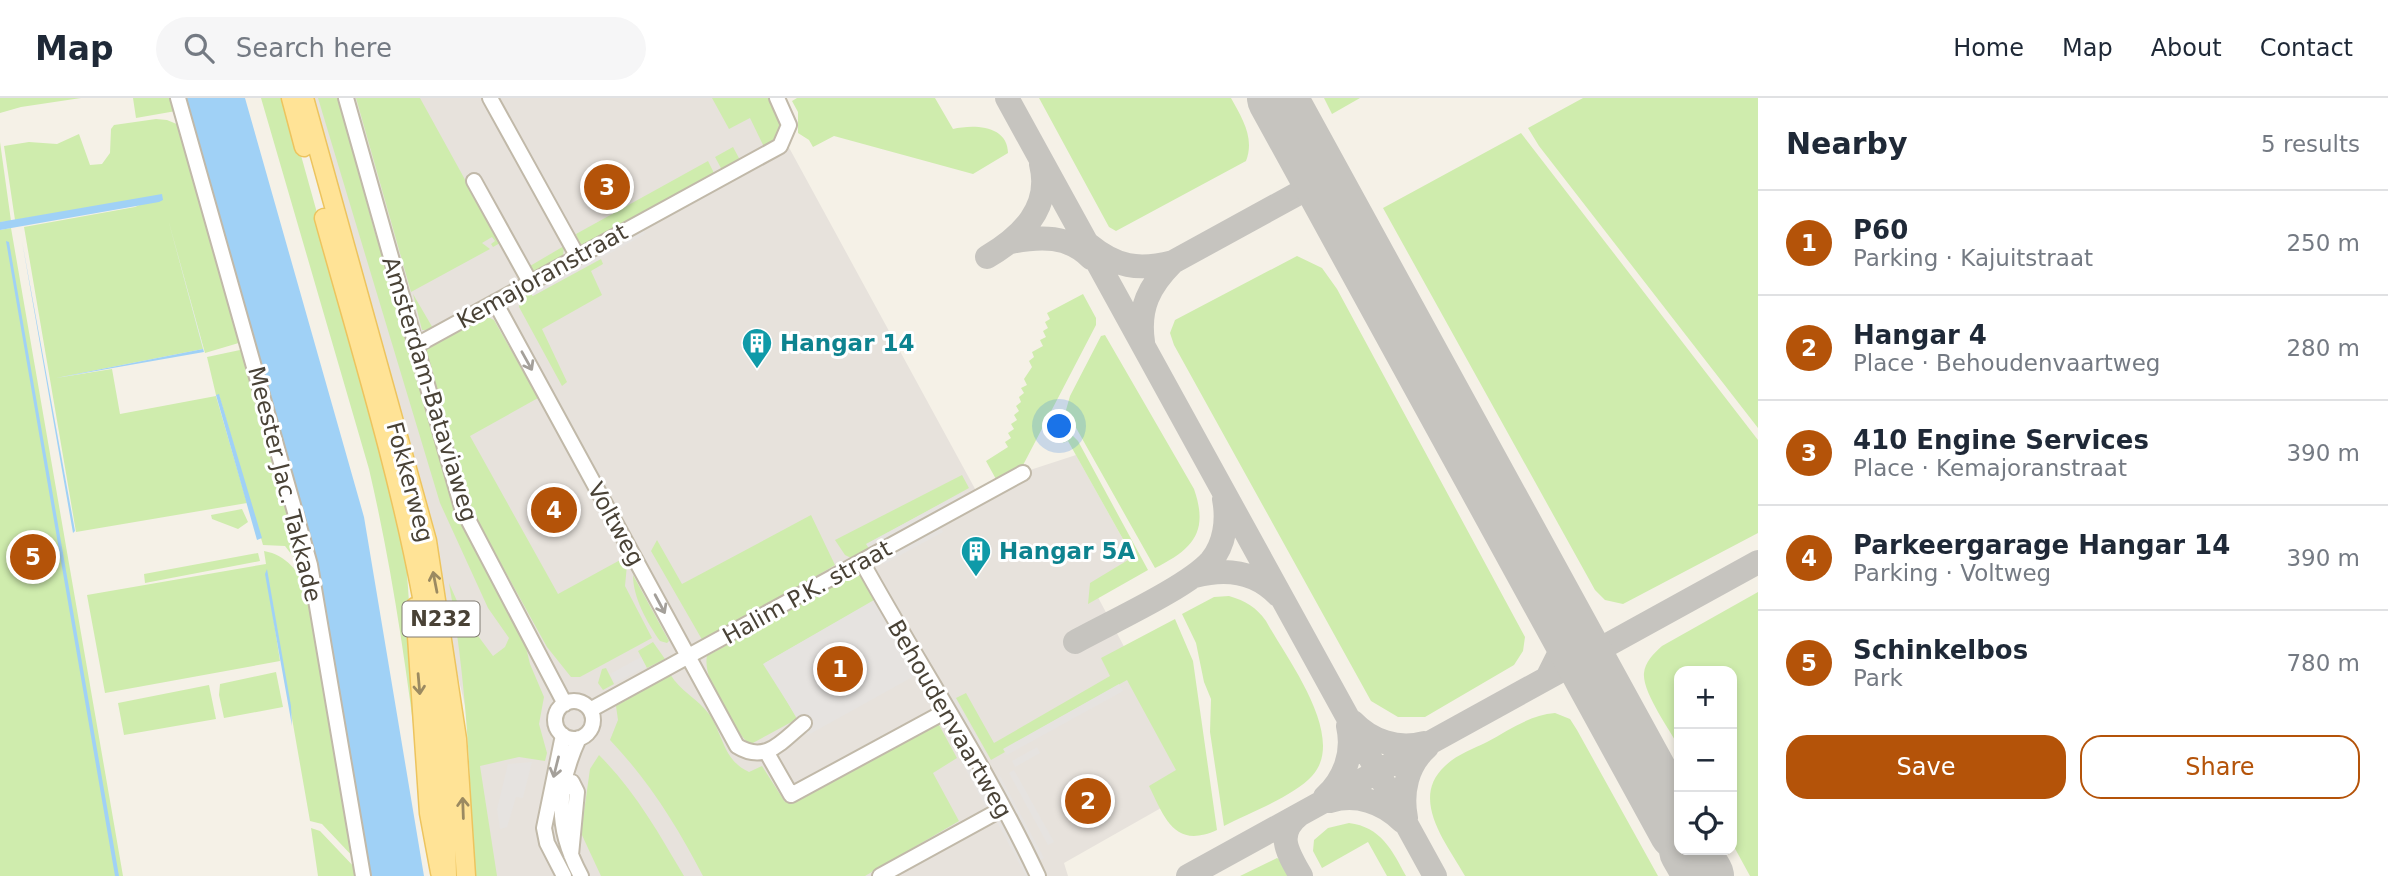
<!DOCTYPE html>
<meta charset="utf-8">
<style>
:root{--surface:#fff;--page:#f6f6f7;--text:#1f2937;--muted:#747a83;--line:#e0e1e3;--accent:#b45309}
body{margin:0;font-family:"DejaVu Sans",sans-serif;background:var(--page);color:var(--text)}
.controls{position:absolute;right:21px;bottom:21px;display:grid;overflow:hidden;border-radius:14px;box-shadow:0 4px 10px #0003}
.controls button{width:63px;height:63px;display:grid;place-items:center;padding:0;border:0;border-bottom:2px solid var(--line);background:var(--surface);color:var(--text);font:35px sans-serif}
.you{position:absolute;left:1060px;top:329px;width:24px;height:24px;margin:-18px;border:5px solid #fff;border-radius:50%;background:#1a73e8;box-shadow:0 0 0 10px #1a73e833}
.badge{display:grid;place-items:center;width:46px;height:46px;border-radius:50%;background:var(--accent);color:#fff;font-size:23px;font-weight:700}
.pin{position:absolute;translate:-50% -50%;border:4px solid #fff;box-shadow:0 2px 7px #0006}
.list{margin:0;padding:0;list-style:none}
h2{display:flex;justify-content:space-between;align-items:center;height:91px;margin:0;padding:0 28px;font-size:30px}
h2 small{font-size:23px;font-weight:400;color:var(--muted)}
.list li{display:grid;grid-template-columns:46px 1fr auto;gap:21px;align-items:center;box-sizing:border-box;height:105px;padding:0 28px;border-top:2px solid var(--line)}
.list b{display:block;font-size:26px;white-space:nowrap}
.list p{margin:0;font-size:23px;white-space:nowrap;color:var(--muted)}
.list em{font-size:23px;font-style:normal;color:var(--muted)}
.actions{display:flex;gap:14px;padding:21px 28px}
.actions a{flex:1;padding:16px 0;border:2px solid var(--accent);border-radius:21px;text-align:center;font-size:24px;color:var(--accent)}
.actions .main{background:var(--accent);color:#fff}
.icon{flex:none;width:38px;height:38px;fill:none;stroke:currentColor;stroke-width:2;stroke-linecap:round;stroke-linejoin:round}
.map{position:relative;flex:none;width:1758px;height:778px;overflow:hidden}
header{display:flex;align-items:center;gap:42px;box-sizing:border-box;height:98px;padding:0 35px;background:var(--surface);border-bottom:2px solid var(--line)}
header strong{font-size:33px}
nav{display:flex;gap:38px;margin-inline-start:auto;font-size:24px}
.search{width:490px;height:63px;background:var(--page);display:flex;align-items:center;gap:18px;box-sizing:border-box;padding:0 24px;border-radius:38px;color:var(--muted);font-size:26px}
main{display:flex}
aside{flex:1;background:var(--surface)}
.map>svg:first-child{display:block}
.industrial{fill:#e7e2dc}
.green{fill:#cfecad}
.parking{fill:#e6e3e0}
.water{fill:#a0d1f6}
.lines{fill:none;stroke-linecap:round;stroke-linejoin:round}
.taxiway{stroke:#c6c4bf;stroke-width:24}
.runway{stroke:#c6c4bf;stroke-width:60}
.minor-casing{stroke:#c1b9a9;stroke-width:18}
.major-casing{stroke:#edc45e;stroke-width:21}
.minor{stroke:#fff;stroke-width:14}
.major{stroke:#ffe396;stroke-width:18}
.oneway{stroke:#a4a09a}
.oneway2{stroke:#9b8a61}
.labels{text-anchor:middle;stroke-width:6;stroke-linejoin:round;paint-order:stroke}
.shield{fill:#fff;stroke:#807b72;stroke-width:2}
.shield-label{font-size:21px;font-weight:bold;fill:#494236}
.street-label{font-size:23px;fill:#494236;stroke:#fff}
.culture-label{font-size:23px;font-weight:bold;fill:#0d838f;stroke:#fff;text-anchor:start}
</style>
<header>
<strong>Map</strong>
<div class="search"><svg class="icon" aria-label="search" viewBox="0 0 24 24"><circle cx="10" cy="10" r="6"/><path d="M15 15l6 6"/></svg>Search here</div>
<nav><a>Home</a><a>Map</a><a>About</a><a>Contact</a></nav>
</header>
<main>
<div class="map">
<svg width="1758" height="778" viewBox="0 0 1758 778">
<rect width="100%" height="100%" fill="#f5f1e7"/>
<!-- industrial -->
<path class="industrial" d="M306 0H762L980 400 1027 373 1076 357 1133 459 1091 486 1198 689 1064 765 1068 778H489L470 628 403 352Z"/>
<!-- green -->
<path class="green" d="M0 0H81L21 9 0 15Z
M133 0H174L176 13 136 20Z
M261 0H285L387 366 406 460 422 697C409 588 394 478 369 371Z
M318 0H339L374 132 399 205 439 351 523 537 530 566 544 599 539 626 547 655 545 663 519 659 480 668 497 778H472C472 680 466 581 449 485L464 519 493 558 505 549 509 540 488 510 440 405Z
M356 0H420L500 145 493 149 491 146 495 143 492 139 482 145 490 151 411 194Z
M712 0H771C780 21 787 35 764 49L750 20 729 31Z
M797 0H935L953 31C973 26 1008 27 1008 55L973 76 834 38 813 49 809 42 798 35V14L792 3Z
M1039 0H1231C1242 20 1255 40 1246 63L1116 133 1109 129Z
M1324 0H1360L1332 16Z
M1583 0H1758V330L1539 48 1528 30Z
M156 21 167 22 179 27 242 244 205 255 168 121 203 251 56 280 112 271 120 316 216 298 247 405 76 434 24 129 135 109 162 97 15 122 4 48 29 44 57 46 79 36 90 67 102 66 110 55 111 31 114 27Z
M1521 35 1758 342V435L1623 506 1605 502 1595 492 1383 110Z
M0 44 11 123 0 124Z
M733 49 740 62 722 72 715 59Z
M708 63 715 77 580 150 576 136Z
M11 130 123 778H0V132Z
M564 148 563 158 533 176 528 173 530 168Z
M1297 158 1322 170 1337 191 1525 539 1523 553 1514 567 1425 619H1398L1371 603 1174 247 1170 235 1175 222Z
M601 161 603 166 591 173 602 197 542 231 567 284 562 288 519 209 520 201 530 194 533 198Z
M413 196 434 232H422Z
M1083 196 1096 220V227L1021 371 997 383 986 363 1008 349 1005 344 1011 340 1008 335 1014 331 1011 326 1017 322 1014 317 1019 313 1016 308 1021 304 1019 299 1024 295 1021 290 1027 287 1024 281 1032 269 1029 263 1034 259 1032 254 1043 248 1040 242 1046 239 1043 233 1048 230 1045 224 1050 221 1047 215Z
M484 217 494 222 538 300 470 338 558 496 622 461 627 467 625 488 652 540 580 579H571L547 549 474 417 462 389 426 257V247Z
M1105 237 1194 391C1209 434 1193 451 1155 470L1066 312 1070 298 1101 238Z
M240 252 246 255 305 474 285 448 263 447 219 297H216L207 259Z
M1058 335H1070L1078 343 1148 472 1088 506 1090 485 1133 459 1068 343 1063 345Z
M962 377 969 390 867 446 870 452 853 461 845 457 835 442Z
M242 411 248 424 238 431 212 421 211 417Z
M811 417 835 467 704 545 651 453 657 442 682 486Z
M264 453C287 457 298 474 310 493L356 762 322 726 310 723 266 472 280 563 105 595 87 497 266 466Z
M258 455 260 463 145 485 144 476Z
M861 473 877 501 765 565 797 621 751 646 746 643C731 626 702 580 707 558Z
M633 477 669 543 667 545 660 543C647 524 633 500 633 477Z
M1758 494V778H1750L1732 745V573H1679V649C1670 632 1642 594 1644 575 1645 564 1654 555 1662 548Z
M1229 498C1246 503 1256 509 1266 523 1286 560 1348 639 1312 678 1294 698 1249 715 1224 728L1210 634 1211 601 1204 584 1196 545 1182 516 1214 499Z
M1175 521 1193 563 1217 732C1175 751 1165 721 1149 688L1176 672 1127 582 1004 651 1005 654 991 662 956 600 966 595 994 645 1110 578 1101 560Z
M653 544 665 561 647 570 638 553Z
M606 570 614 586 603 592 598 585 602 571Z
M276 574 283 609 224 620 219 597 220 586Z
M670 576C680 593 698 601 709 616 724 638 723 662 749 674L762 668 785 704 938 625 957 660 933 675 959 723 865 778H703C677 728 649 683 610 642L618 622 616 608Z
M209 587 216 621 124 637 118 605Z
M1555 615 1570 621 1577 632 1658 778H1465C1447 746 1409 701 1445 668 1456 657 1473 651 1487 644 1509 632 1530 617 1555 615Z
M599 657C635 693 658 734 684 778H601L581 735 590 671Z
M1349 725C1381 729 1392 752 1406 778H1387L1368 744 1322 770 1313 753 1314 742 1328 730Z
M311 730 320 733 357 772 358 778H318Z
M1277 760 1284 764 1293 778H1240Z"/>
<!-- parking -->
<path class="parking" d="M642 129 645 136 532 198V192Z
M963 394 966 401 870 452 866 446Z
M939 427 943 434 884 466 881 460Z
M874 502 916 577 808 637 763 566Z
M641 559 646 569 615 585 610 576Z
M1119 586 1123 593 1007 657 1003 651Z
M955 600 987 657 981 660 950 603Z
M947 620 996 708 988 713 940 623Z
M1037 649 1040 655 1015 669 1012 663Z
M532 664 523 700 516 699 507 729 500 731 497 711 508 666Z
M1014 672 1054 744 1048 747 1009 675Z
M1000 678 1044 760 1036 764 991 684Z
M1002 721 1034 778H1026L997 724Z"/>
<!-- water -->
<path class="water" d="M186 0H245L364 419 424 778H371L309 433Z
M162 96 163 102 159 104 0 132V124Z
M168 121 204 254 56 280 203 251Z
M6 143 9 144 119 778H115Z
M22 143 75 433 73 435Z
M219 296 262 440 257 442 216 297Z
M267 471 291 608 292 628 265 476Z"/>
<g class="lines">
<!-- taxiway -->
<path class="taxiway" d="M1007 0 1435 778
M1299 95 1317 94 1336 107
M1011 144C1040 138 1069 137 1091 160
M1088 146C1116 169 1138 173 1173 164L1299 95 1310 81 1309 58
M987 159C1021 139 1052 110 1041 66
M1143 244C1138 210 1149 188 1173 164
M1195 478C1225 470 1255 473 1278 497
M1075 544C1109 525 1188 489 1211 463 1225 446 1228 422 1224 401
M1547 580 1561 552 1562 520
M1353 624C1371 643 1398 652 1424 645
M1325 699C1345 681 1354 654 1348 628
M1330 703C1356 695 1383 704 1402 723
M1299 717C1275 736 1288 755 1301 778
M1406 720C1401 694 1407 667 1427 649
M1188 778 1758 464"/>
<!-- runway -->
<path class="runway" d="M1277 0 1679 733
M1689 752 1704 778"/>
<!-- minor casing -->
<g class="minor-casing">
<path id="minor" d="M178 0 310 467 363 778
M346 0 462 410 565 606
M490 0 578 159
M474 83 530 184
M495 204 737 648C766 666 782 643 804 625
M415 248 780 48 789 27 777 0
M862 464C920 569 987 669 1038 778
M555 622a19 19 0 1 1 38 0a19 19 0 1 1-38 0Z
M590 612 1023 375
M563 637 544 730 547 745 564 778
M579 640C556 690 555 730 581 778
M767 655 791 697 948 612
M571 757 577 694 572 684
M880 778 1002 711"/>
</g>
<!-- major casing -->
<g class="major-casing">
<path id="major" d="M291 0 304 49
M304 0 427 443 457 641 466 778
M324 120C359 246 398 371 422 499 439 591 445 684 447 778
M415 509 429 715 440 774"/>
</g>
<!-- minor -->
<use href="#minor" class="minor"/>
<!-- major -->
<use href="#major" class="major"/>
</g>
<!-- one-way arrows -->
<defs><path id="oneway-shaft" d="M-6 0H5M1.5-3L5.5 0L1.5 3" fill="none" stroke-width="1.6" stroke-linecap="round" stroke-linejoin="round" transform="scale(1.75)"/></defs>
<g class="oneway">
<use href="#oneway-shaft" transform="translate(527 263) rotate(61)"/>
<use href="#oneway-shaft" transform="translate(660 506) rotate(62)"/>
<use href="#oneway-shaft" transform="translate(556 669) rotate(104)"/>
</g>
<g class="oneway2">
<use href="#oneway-shaft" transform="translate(435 484) rotate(-101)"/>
<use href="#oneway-shaft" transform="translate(419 586) rotate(85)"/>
<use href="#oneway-shaft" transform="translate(463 710) rotate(-92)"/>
</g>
<!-- icons -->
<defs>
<g id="building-pin" transform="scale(1.575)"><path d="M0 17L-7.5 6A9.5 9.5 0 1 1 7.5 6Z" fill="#0f9aa8" stroke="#fff"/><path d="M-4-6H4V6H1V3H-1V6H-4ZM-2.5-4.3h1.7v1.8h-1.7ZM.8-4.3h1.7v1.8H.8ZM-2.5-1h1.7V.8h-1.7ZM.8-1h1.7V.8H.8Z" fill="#fff"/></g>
</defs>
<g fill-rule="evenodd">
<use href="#building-pin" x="757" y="245"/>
<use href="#building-pin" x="976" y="453"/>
</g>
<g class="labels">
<!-- shield labels -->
<rect class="shield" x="402.5" y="503.5" width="77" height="35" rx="5"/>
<g class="shield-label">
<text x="441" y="528">N232</text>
</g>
<!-- street labels -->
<g class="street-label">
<text transform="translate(542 178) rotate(-29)" y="8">Kemajoranstraat</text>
<text transform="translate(430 291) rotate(73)" y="8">Amsterdam-Bataviaweg</text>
<text transform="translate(410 384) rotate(75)" y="8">Fokkerweg</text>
<text transform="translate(285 386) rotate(76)" y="8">Meester Jac. Takkade</text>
<text transform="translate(616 426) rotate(61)" y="8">Voltweg</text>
<text transform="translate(807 494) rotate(-29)" y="8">Halim P.K. straat</text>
<text transform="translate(950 621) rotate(60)" y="8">Behoudenvaartweg</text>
</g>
<!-- culture labels -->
<g class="culture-label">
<text x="780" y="253">Hangar 14</text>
<text x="999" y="461">Hangar 5A</text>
</g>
</g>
</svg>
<div class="controls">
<button>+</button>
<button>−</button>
<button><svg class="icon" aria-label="locate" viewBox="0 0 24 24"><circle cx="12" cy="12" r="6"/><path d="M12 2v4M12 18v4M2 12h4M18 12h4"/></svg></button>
</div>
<div class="you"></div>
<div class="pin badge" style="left:840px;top:571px">1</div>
<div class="pin badge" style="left:1088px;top:703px">2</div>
<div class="pin badge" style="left:607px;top:89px">3</div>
<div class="pin badge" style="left:554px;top:412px">4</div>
<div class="pin badge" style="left:33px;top:459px">5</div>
</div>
<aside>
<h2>Nearby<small>5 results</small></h2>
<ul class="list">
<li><span class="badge">1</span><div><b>P60</b><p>Parking · Kajuitstraat</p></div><em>250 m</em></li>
<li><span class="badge">2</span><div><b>Hangar 4</b><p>Place · Behoudenvaartweg</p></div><em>280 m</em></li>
<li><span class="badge">3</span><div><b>410 Engine Services</b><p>Place · Kemajoranstraat</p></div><em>390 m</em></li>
<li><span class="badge">4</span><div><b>Parkeergarage Hangar 14</b><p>Parking · Voltweg</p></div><em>390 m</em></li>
<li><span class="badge">5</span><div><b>Schinkelbos</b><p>Park</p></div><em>780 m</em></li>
</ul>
<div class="actions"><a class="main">Save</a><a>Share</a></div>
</aside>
</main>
